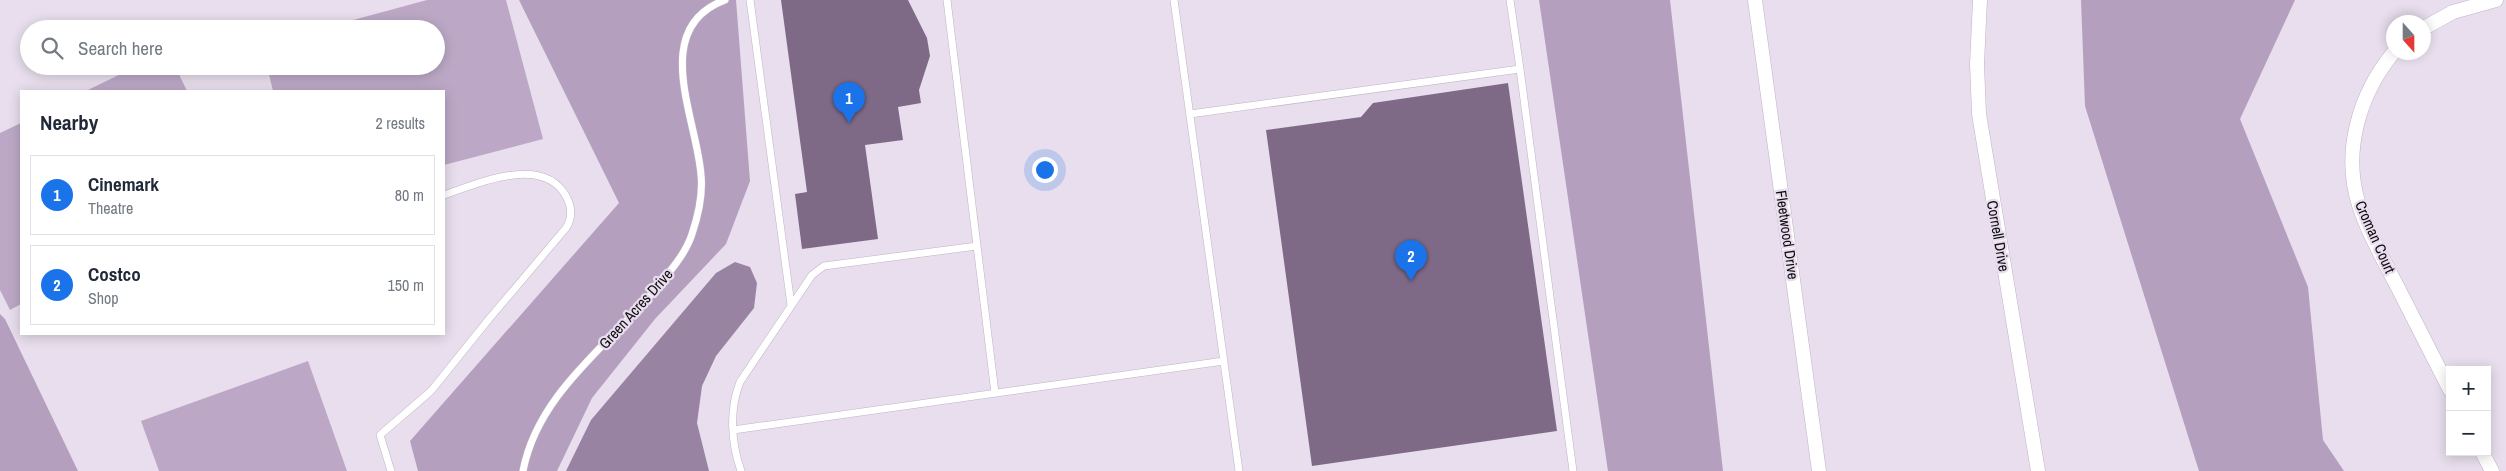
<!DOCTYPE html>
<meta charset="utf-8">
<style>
:root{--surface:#fff;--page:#f2f2f3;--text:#1f2937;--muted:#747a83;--line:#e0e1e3;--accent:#1a73e8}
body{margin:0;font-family:"Archivo Narrow",sans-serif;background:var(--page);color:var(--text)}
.controls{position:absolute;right:15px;bottom:15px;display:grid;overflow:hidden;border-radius:0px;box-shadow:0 2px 12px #0003}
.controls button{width:45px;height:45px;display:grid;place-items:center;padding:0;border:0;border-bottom:1px solid var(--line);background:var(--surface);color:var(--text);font:25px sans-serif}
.compass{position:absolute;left:2386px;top:15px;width:45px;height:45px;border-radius:50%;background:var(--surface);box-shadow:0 2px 12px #0003;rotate:159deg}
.you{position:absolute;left:1044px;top:169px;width:18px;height:18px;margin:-12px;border:4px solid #fff;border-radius:50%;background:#1a73e8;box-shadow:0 0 0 8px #1a73e833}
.badge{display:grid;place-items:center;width:32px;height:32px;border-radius:50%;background:var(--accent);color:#fff;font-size:16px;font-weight:700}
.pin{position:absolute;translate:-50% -41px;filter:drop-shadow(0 1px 2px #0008)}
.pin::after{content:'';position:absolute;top:26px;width:18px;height:15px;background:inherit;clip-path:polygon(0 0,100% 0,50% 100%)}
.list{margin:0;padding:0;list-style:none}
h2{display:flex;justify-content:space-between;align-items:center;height:65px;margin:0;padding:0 20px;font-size:21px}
h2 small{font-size:16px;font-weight:400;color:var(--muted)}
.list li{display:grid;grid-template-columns:32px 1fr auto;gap:15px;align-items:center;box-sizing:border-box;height:80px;margin:0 10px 10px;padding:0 10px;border:1px solid var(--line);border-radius:0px}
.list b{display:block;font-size:19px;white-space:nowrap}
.list p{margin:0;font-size:16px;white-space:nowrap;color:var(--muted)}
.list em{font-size:16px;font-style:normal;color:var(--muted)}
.icon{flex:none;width:28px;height:28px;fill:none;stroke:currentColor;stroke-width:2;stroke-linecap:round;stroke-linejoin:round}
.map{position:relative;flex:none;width:2506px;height:471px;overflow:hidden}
.search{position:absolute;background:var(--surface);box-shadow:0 2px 12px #0003;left:20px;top:20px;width:425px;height:55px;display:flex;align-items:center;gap:12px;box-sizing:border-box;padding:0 18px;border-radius:28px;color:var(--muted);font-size:19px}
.panel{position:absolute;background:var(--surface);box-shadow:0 2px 12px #0003;left:20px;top:90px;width:425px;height:245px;border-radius:0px}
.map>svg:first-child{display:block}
.green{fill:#bca8c6}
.forest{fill:#b59fbf}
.water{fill:#9883a2}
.building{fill:#7e6a87}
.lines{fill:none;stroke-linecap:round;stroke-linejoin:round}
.service-casing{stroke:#beb4c3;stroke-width:8}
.minor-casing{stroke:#beb4c3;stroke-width:15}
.service{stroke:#fff;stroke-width:7}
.minor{stroke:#fff;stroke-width:14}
.labels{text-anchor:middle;stroke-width:4.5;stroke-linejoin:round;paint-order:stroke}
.street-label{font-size:15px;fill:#0e0b10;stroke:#e8deed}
</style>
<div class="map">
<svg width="2506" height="471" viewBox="0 0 2506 471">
<rect width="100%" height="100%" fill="#e8deed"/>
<!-- green -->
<path class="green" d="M427 0H506L543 139 444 165V91H273L267 66H436V29H320Z
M137 66H175L187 91H86Z
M21 123V304L10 310 0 290V133Z
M308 361 347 471H159L141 421Z"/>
<!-- forest -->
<path class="forest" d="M519 0H736L750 181 726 244 655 319 592 398 557 471H418L410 441 619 203Z
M1539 0H1670L1723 471H1608Z
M2081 0H2295L2240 119 2308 287 2323 440 2344 471H2199L2085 106Z
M0 314 5 319 78 471H0Z"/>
<!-- water -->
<path class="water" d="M735 262 750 267 757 283 754 308 716 356 702 386 697 423 709 471H566L591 420 716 273Z"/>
<!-- building -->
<path class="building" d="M781 0H908L927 38 930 56 919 90 921 103 898 107 903 140 865 145 878 239 802 249 795 194 807 192Z
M1508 83 1557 431 1312 466 1266 130 1361 117 1373 103Z"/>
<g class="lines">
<!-- service casing -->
<g class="service-casing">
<path id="service" d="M750 0 791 305
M947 0 995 393
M1174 0 1239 471
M1520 69 1573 471
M1190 114 1520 69 1510 0
M733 430 1224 361
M391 471 380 435 431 391 489 319 566 228C573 217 572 207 566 196 542 154 477 184 444 195
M523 471C538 392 611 344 659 285 671 270 686 253 692 234 698 216 703 194 701 175 697 119 649 28 725 0
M741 471C731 442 729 410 740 382L812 275 824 266 977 246"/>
</g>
<!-- minor casing -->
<g class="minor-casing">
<path id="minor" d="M1755 0 1819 471
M1980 0 1977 64 1979 114 2038 471
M2424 28 2453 12 2496 0
M2394 52C2359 94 2342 152 2359 205 2368 233 2383 259 2396 284 2414 319 2432 354 2450 390
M2482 452 2492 471"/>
</g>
<!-- service -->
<use href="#service" class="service"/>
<!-- minor -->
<use href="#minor" class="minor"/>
</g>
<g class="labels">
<!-- street labels -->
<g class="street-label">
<text transform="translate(1787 235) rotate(82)" y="5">Fleetwood Drive</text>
<text transform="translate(1998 236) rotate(80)" y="5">Cornell Drive</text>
<text transform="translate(2375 237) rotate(66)" y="5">Croman Court</text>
<text transform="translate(636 309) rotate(-48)" y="5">Green Acres Drive</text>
</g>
</g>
</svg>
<div class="controls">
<button>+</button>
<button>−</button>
</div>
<svg class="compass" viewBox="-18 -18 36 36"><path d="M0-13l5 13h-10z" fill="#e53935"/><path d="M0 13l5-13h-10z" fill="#747a83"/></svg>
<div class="you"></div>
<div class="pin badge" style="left:849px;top:123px">1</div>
<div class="pin badge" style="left:1411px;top:281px">2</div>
<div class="search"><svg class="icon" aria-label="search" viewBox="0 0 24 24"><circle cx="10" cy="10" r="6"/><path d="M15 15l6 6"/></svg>Search here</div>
<section class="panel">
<h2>Nearby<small>2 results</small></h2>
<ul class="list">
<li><span class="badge">1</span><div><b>Cinemark</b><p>Theatre</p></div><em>80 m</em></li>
<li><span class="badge">2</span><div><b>Costco</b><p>Shop</p></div><em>150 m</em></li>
</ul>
</section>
</div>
